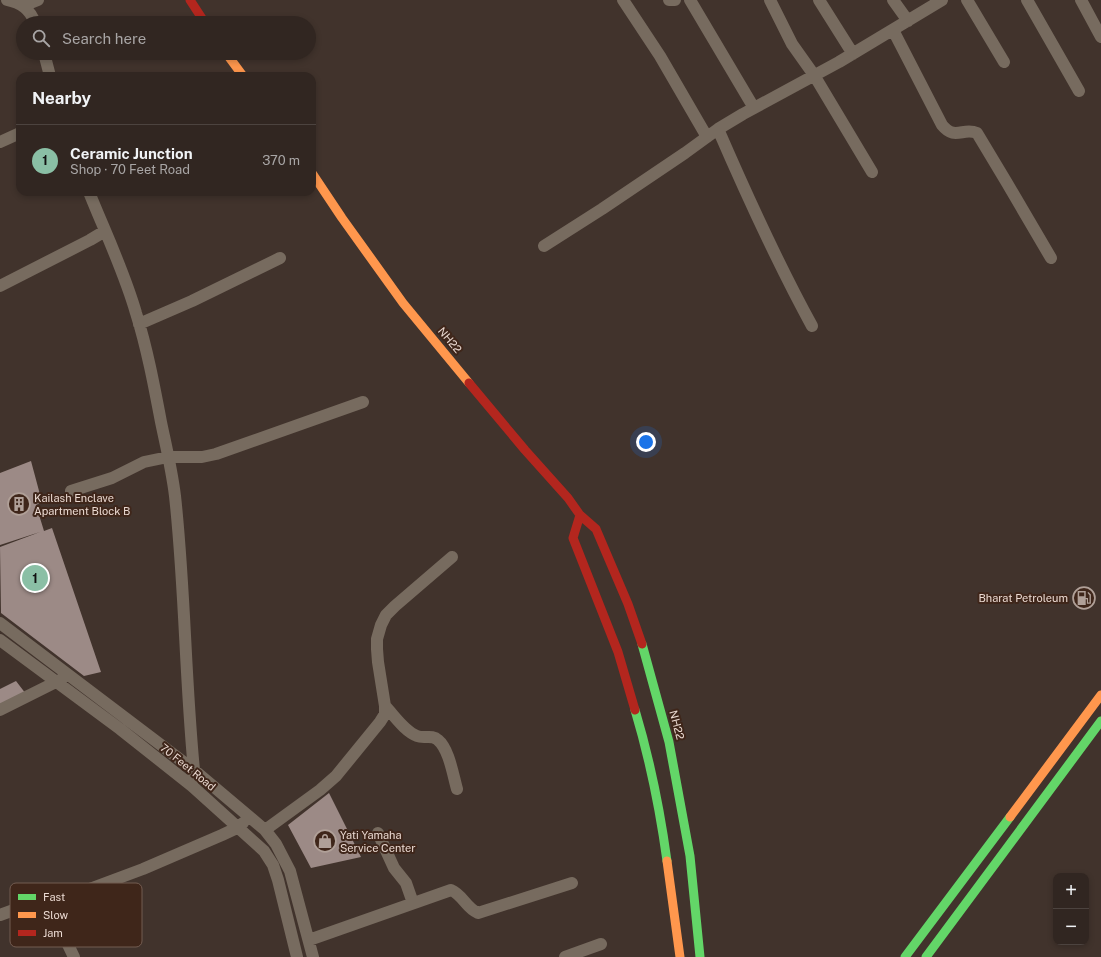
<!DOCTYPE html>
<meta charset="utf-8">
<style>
:root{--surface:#312621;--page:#392e2a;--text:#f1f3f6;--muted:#a8a5a5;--line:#4c433f;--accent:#8abfa5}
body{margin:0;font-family:"Public Sans",sans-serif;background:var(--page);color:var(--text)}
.controls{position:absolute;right:12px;bottom:12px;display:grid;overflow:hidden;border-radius:8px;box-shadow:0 2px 6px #0003}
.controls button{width:36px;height:36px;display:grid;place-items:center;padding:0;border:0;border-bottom:1px solid var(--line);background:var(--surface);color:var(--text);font:20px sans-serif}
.you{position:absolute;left:646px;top:442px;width:14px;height:14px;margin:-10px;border:3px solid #fff;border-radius:50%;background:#1a73e8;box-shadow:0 0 0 6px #1a73e833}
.badge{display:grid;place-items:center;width:26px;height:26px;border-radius:50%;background:var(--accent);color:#111;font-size:13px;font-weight:700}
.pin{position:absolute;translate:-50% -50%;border:2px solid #fff;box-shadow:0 1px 4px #0006}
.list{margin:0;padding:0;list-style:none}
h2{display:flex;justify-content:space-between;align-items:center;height:52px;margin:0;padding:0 16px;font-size:17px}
h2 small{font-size:13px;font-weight:400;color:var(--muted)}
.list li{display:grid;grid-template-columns:26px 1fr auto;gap:12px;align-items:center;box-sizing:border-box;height:72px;padding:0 16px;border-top:1px solid var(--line)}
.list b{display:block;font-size:15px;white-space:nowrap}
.list p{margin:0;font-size:13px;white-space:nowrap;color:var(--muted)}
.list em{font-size:13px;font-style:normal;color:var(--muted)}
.icon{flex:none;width:22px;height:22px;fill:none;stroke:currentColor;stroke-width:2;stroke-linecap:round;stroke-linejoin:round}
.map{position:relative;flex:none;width:1101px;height:957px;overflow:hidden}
.search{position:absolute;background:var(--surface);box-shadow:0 2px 6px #0003;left:16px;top:16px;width:300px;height:44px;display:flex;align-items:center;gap:10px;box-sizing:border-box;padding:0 14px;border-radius:22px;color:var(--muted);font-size:15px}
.panel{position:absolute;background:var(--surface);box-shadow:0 2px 6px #0003;left:16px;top:72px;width:300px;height:124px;border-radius:12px}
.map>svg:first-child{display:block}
.building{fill:#9c8a86}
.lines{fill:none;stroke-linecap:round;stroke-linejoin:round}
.street{stroke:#776b5f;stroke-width:12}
.fast{stroke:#63d668;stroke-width:9}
.slow{stroke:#ff974d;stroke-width:9}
.jam{stroke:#b3261e;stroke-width:9}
.labels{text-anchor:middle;stroke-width:4;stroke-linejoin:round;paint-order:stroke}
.street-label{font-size:11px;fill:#ebdad2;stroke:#3f261a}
.poi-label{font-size:11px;fill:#ebdad2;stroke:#3f261a;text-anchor:start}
.key{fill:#3f261a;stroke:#735c51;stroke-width:1}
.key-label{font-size:11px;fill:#ebdad2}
</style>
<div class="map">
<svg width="1101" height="957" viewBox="0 0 1101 957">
<rect width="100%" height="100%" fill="#41332c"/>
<!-- building -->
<path class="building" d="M31 461 42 502 36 505 44 531 52 528 101 672 84 676 1 613 0 547 40 532 0 545V473Z
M16 681 26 694 0 706V689Z
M329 793 361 857 311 868 288 825Z"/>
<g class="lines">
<!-- street -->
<path class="street" d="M7 0C21 3 30 9 35 23
M623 0 660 56 707 137
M669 0H675
M690 0 754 108
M770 0 792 44 814 75 872 172
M819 0 853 54
M893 0 908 21
M967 0 1004 62
M1027 0 1079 91
M1081 0 1101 37
M23 6 38 0
M893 30 942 125C955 141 963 127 977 133L1007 183 1051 258
M44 53 50 76
M718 129C747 196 777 262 812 326
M0 142 20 133
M89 192C105 232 124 271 136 313 147 348 154 385 161 422 166 446 172 471 175 496 185 587 185 678 194 770L192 786
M544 246 602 209 685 153 718 129 743 114 839 62 942 0
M0 286 90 240 105 231
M139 324 192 301 280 258
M71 491 112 478 144 462 168 457H202L216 454 363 402
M0 623 194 770 265 830 276 844 290 871 313 957
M0 640 120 729 192 786 264 851 273 865 278 880 297 957
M385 706C394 715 404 731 417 736 424 739 432 734 438 740 449 749 453 775 457 789
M0 710 62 679
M265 830 320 790 336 776 380 722 385 714V706L378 662 377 649V639L381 625 386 615 395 606 452 557
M378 833 394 868 406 883 413 903
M47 901 74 957
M0 915 22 907 76 894 143 869 222 835 239 827 243 823
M309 940 451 890C463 895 466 908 478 913L572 883
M565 957 601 944"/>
<!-- fast -->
<path class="fast" d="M642 644 669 742 690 856 700 957
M635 710C650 760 660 810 667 861
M905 957 1010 817
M926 957 1101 721"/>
<!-- slow -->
<path class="slow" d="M226 53 243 76
M312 173 342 218 403 303 469 383
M1010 817 1101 695
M667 861 680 957"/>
<!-- jam -->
<path class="jam" d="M190 0 205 23
M469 383 525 450 568 498 580 515 596 529 628 604 642 644
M580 515 573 538 618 652 635 710"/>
</g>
<!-- icons -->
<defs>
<g id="building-ring" transform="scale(1.15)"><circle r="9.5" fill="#3f261a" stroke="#b0a098" stroke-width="1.5"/><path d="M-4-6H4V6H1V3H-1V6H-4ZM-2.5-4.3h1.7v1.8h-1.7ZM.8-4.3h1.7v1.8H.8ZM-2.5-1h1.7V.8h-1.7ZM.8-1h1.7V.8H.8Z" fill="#b0a098"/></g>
<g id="fuel-ring" transform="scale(1.15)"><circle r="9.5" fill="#3f261a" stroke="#b0a098" stroke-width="1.5"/><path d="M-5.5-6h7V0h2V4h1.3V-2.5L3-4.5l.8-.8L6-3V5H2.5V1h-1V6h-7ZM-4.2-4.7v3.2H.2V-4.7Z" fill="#b0a098"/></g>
<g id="shop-ring" transform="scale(1.15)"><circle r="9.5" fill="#3f261a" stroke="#b0a098" stroke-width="1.5"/><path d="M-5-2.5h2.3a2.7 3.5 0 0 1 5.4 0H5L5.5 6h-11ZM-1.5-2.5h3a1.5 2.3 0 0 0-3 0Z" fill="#b0a098"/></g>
</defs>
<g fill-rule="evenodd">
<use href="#building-ring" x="19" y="504"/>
<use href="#fuel-ring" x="1084" y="598"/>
<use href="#shop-ring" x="325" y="841"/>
</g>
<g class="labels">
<!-- street labels -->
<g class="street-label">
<text transform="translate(450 340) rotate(50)" y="4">NH22</text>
<text transform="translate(677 725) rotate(75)" y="4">NH22</text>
<text transform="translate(188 767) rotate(39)" y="4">70 Feet Road</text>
</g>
<!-- poi labels -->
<g class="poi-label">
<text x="34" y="502">Kailash Enclave<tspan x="34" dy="13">Apartment Block B</tspan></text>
<text x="1068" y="602" text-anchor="end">Bharat Petroleum</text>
<text x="340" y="839">Yati Yamaha<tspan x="340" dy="13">Service Center</tspan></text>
</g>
</g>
<!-- legend -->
<rect x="10" y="883" width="132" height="64" rx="6" class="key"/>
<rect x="18" y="894" width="18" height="6" fill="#63d668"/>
<rect x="18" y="912" width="18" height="6" fill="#ff974d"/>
<rect x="18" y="930" width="18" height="6" fill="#b3261e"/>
<g class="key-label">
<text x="43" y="901">Fast</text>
<text x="43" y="919">Slow</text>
<text x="43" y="937">Jam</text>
</g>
</svg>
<div class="controls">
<button>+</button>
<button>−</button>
</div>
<div class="you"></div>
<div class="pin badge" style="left:35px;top:578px">1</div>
<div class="search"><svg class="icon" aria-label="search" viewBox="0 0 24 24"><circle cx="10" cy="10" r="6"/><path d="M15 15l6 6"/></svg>Search here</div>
<section class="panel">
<h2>Nearby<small></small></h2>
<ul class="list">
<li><span class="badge">1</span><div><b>Ceramic Junction</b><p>Shop · 70 Feet Road</p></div><em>370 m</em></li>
</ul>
</section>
</div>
